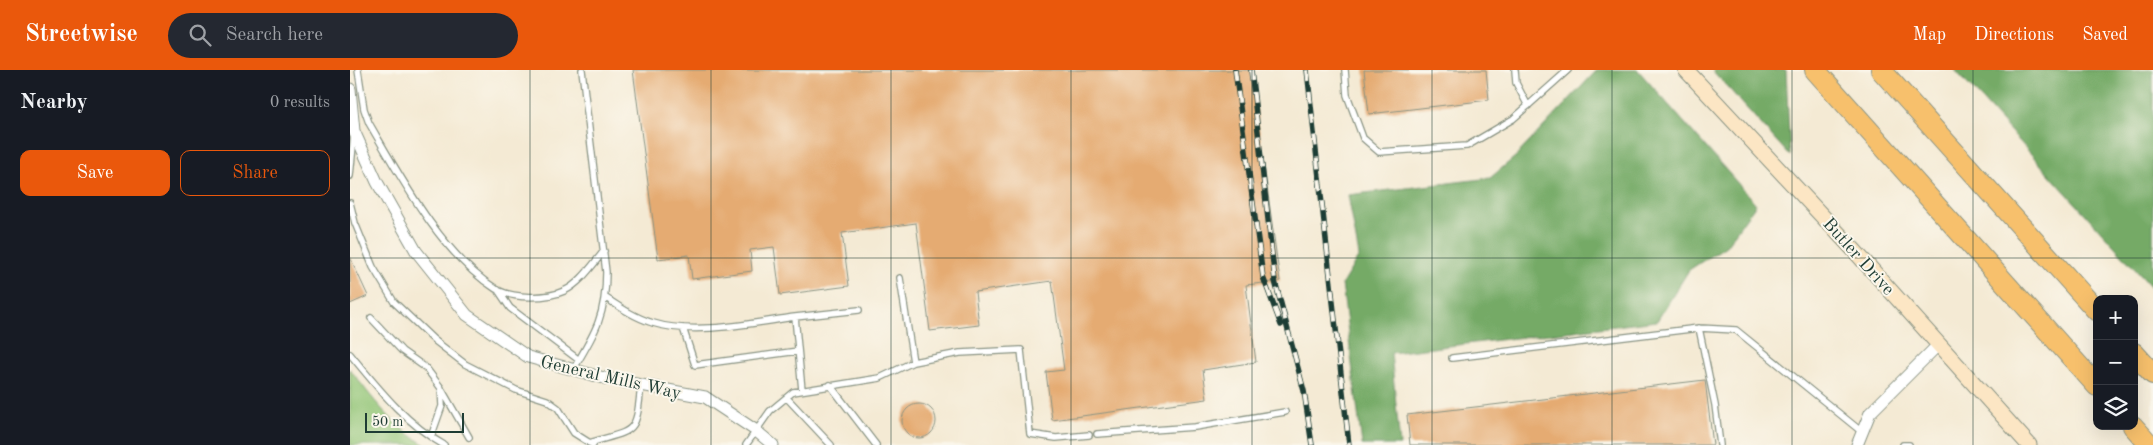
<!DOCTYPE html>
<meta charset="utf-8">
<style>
:root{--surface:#171b24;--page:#242831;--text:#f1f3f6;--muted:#9ea1a6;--line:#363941;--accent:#ea580c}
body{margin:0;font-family:"Old Standard TT",serif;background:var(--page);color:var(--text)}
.controls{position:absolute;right:15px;bottom:15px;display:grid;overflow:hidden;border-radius:10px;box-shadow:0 5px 20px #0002}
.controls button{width:45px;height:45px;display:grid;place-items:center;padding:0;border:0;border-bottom:1px solid var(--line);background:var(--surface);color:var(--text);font:25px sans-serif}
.scale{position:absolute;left:15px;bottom:12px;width:99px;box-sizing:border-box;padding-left:5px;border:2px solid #1f3d34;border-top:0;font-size:14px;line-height:18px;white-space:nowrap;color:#1f3d34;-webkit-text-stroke:4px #fbf7ec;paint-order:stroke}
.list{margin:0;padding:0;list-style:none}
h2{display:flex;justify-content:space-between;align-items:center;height:65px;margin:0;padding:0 20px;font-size:21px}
h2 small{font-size:16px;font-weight:400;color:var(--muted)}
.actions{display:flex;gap:10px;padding:15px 20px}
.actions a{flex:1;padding:11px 0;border:1px solid var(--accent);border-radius:10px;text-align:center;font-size:18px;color:var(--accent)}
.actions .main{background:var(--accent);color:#fff}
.icon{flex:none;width:28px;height:28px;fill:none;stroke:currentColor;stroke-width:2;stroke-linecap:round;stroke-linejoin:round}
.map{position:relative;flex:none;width:1803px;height:375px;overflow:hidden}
header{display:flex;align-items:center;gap:30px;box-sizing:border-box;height:70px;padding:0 25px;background:var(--accent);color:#fff}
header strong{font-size:24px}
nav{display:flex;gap:28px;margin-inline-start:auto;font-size:18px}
.search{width:350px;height:45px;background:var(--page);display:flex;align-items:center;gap:12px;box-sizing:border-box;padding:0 18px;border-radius:28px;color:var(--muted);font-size:19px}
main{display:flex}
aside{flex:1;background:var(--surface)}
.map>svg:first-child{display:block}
.green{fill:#91c474;stroke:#588054}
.forest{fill:#74aa66;stroke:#4a744d}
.building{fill:#e5ab72}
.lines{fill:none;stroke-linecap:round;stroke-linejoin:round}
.lane-casing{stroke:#8a9484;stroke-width:8}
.street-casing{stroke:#8a9484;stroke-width:13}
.secondary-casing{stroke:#8a9484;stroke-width:17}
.highway-casing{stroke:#8a9484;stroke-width:22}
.lane{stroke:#fff;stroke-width:5.5}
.street{stroke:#fff;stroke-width:11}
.secondary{stroke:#fce6c4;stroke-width:15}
.highway{stroke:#f7c06c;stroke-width:20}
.rail-casing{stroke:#1f3d34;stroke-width:5.5}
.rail{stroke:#fbf7ec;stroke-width:4;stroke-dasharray:11;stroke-linecap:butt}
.grid{fill:none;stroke:#1f3d34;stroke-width:1;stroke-opacity:0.55}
.labels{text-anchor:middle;stroke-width:4;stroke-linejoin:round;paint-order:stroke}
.street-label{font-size:18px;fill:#1f3d34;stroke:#fbf7ec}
</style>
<header>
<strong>Streetwise</strong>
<div class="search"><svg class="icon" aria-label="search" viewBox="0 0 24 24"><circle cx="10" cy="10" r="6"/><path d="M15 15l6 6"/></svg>Search here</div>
<nav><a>Map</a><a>Directions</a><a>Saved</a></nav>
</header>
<main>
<aside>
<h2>Nearby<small>0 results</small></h2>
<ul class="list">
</ul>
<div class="actions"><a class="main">Save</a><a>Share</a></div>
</aside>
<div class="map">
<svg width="1803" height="375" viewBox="0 0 1803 375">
<rect width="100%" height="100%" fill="#fbf7ec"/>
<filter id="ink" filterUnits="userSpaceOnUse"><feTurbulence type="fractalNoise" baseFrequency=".02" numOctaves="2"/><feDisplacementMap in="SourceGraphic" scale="10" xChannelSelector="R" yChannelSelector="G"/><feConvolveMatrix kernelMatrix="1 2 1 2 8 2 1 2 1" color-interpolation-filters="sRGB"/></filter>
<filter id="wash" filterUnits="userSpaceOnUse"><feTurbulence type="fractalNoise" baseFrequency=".0096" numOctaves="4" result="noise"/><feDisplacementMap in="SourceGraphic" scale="20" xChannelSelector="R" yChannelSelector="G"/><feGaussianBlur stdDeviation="1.12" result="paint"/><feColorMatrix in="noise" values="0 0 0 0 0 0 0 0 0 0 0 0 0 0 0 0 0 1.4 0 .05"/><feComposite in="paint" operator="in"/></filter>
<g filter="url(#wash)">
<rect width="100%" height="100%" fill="#f4ead4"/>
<!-- green -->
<path class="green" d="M0 299C21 327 45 359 76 375H0Z"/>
<!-- forest -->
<path class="forest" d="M1247 0H1288L1406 134 1376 176 1339 200 1307 251 1041 283 1050 375H1012L992 214 1009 186 998 125 1140 108 1165 87Z
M1362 0H1436L1440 86Z
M1605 0H1803V219Z"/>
<g id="blocks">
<!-- building -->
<path class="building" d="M283 0H901L930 211 896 215 906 292 853 300 857 329 702 350 696 302 714 300 702 211 625 222 629 255 580 261 566 153 492 163 499 216 430 225 424 177 400 180 402 201 342 209 339 185 308 189Z
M1014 0H1136L1139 30 1019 44Z
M0 187 18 226 0 234Z
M1355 310 1363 375H1060L1057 345Z
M552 351a17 17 0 1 1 34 0a17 17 0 1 1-34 0Z"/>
</g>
</g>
<g filter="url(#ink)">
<use href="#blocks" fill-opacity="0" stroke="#8a9484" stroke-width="1"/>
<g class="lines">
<!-- lane casing -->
<g class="lane-casing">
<path id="lane" d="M8 0 14 39 19 53C51 108 92 185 146 219 163 229 196 229 214 221 230 214 243 194 254 181
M995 0 997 25 1013 68 1029 82 1117 76 1163 49 1218 0
M1165 0 1166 13 1178 36
M0 106 4 66
M0 133 5 153 23 197 44 232 84 270 115 294 166 320 197 330 208 338 224 363 243 375
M148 220 160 238 229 290
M256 228C271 238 286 248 303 253 345 266 402 253 445 247
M21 248 52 281 76 298 91 318 92 336 81 367
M333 258 345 295 448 281
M0 284C28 318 56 354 94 375
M1102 288 1349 258
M563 292 610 283 671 280 680 364 706 368 739 365
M223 300C245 263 256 246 256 202L232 0
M480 315 526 375
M92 320 119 367
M452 320 445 247 509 240
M437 328 481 375
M747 364 845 357 935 342
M239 373C286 359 286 366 291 315
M396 375 420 341 443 322 530 308 563 292 550 208
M1370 375 1365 335 1349 258 1386 260 1512 362
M1553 375H1559"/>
</g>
<!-- street casing -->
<g class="street-casing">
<path id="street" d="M0 19 4 61 27 112 66 181 117 245 178 287 254 308 355 327 405 360 423 375
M1507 375 1520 343 1589 274"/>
</g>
<!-- secondary casing -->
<g class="secondary-casing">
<path id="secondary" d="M1336 0 1503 179 1679 375"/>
</g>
<!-- highway casing -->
<g class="highway-casing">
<path id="highway" d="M1465 0 1747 316
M1531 0 1747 241
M1784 283 1803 304
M1783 356 1800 375"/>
</g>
<!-- lane -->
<use href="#lane" class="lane"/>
<!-- street -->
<use href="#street" class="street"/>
<!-- secondary -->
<use href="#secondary" class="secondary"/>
<!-- highway -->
<use href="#highway" class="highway"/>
<!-- rail casing -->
<g class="rail-casing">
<path id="rail" d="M885 0 913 207 931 255
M901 0 925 211 954 321 962 375
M957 0 999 375"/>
</g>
<!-- rail -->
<use href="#rail" class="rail"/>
</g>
</g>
<!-- grid -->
<path class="grid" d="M180 0V375M361 0V375M541 0V375M721 0V375M902 0V375M1082 0V375M1262 0V375M1442 0V375M1623 0V375M0 188H1803"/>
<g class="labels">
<!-- street labels -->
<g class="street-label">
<text transform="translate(1509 186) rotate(48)" y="6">Butler Drive</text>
<text transform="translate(261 307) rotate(13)" y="6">General Mills Way</text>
</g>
</g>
</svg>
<div class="controls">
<button>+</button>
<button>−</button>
<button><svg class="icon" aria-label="layers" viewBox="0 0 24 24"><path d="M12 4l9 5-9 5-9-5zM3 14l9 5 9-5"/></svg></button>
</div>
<div class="scale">50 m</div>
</div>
</main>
